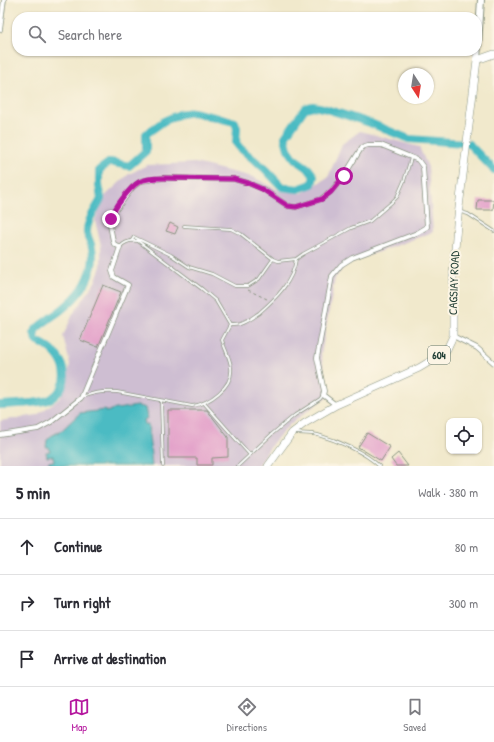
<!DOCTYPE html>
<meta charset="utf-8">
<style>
:root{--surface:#fff;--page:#f7f7f7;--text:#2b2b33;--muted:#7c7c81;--line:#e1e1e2;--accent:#b5179e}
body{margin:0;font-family:"Patrick Hand",sans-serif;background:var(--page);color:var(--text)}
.controls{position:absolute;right:12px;bottom:12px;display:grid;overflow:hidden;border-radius:8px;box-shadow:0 1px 3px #0004}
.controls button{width:36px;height:36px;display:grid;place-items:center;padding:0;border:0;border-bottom:1px solid var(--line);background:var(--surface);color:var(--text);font:20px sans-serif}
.compass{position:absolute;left:398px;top:68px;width:36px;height:36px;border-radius:50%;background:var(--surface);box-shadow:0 1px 3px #0004;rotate:168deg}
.stop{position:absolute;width:12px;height:12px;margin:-9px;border:3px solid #b5179e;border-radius:50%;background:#fff}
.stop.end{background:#b5179e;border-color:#fff;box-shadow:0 1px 4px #0008}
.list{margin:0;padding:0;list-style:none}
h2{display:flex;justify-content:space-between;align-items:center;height:52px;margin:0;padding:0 16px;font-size:17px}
h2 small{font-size:13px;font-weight:400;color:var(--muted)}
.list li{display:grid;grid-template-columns:26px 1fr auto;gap:12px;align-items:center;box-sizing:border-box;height:56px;padding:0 16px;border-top:1px solid var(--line)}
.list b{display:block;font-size:15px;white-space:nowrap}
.list em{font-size:13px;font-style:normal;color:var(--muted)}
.icon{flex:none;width:22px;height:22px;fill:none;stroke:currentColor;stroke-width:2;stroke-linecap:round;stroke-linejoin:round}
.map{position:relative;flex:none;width:494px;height:466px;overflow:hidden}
.search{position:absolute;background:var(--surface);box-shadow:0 1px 3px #0004;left:12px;right:12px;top:12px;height:44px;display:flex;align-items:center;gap:10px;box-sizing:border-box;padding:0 14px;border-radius:16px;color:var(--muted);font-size:15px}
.sheet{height:220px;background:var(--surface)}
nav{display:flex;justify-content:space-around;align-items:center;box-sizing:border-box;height:56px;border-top:1px solid var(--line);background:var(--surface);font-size:11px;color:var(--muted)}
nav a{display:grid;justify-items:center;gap:2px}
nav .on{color:var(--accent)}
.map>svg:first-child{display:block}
.industrial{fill:#cebed2}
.water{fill:#4cbbc3;stroke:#367c7c}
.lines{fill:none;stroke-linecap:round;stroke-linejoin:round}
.river{stroke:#4cbbc3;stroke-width:8}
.building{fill:#e19ac7}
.lane-casing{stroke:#889380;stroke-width:3.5}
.street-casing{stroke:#889380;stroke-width:5.5}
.secondary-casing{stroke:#889380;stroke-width:8}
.primary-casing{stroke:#889380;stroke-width:8}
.path{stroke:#889380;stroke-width:1;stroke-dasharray:3 3;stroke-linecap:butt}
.lane{stroke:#fff;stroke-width:2}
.street{stroke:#fff;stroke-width:4}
.secondary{stroke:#fff;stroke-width:6}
.primary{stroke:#fff;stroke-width:7}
.route{stroke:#b5179e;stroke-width:5}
.labels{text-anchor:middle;stroke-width:4;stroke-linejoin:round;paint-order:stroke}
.shield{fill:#fcf5e5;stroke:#617469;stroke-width:1}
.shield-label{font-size:11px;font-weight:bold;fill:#1f3d34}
.street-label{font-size:12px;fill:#1f3d34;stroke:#fcf5e5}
</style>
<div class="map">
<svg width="494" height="466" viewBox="0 0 494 466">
<rect width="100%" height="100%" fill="#fcf5e5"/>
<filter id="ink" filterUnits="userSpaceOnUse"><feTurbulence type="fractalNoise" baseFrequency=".025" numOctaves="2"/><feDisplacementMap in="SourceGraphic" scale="8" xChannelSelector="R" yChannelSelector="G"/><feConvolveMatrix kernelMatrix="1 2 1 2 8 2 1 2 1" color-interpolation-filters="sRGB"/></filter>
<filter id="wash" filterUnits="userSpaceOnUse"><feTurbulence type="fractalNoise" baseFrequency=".012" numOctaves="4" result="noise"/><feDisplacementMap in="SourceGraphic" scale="16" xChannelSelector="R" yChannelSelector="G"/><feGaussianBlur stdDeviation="0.9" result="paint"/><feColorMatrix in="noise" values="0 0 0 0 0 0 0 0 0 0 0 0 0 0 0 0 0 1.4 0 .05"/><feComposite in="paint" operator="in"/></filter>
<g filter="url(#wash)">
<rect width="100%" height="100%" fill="#f1e9cc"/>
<!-- industrial -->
<path class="industrial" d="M360 131 419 147 428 167 433 232 359 259 344 267 335 278 321 354 329 395 290 424 273 443 257 466H0V421L37 415 60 398 65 388 70 364 63 336 73 314 95 282 101 266V246L95 220 105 196 129 174 147 165 195 163 253 177 280 191 302 193 328 177 342 144Z"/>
<!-- water -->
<path class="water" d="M137 406 143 407 145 408 147 418 144 420 145 424 148 425 152 466H49L50 463 48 462 54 461 53 456 47 457 46 452 50 451 49 447H46L47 440 51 436 62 430 80 413 105 410V412L110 411V410Z"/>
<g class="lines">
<!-- river -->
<path class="river" d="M469 144 494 170
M0 405C12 404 43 404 52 398 78 379 60 349 36 341L34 332C39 325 44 323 50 318 65 308 81 295 88 278 92 269 94 257 92 248 91 243 88 238 87 233 86 221 96 209 101 199L99 185V170L110 162 129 166 146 151V134L164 121 180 114 193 112 235 122 237 128 236 143 240 148 265 169 282 187 298 189 312 184 314 176 308 168 295 159 288 149 285 137 305 108 313 106 323 108 370 123 409 139 464 143"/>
</g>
<g id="blocks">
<!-- building -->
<path class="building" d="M478 200H494L493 210H477Z
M170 223 178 227 175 234 166 231Z
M103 285 121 292 98 347 80 340Z
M168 410H207L228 437V457L212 458V465H197V458H168Z
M367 433 390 447 381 461 358 447Z
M398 453 408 466H396L391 459Z"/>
</g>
</g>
<g filter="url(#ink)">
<use href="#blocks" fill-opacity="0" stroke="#889380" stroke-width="1"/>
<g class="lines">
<!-- lane casing -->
<g class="lane-casing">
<path id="lane" d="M461 212 468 214 494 231
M184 226 231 229 241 234 273 259 278 261 296 259
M132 240 134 237 171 255 189 267 212 274 235 286H248L259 279 273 259
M120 247C125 241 131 240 138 241L202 289 216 301 230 325
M82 397C94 392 104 391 117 392L192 406C208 404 234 387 231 367 230 358 225 350 222 340L230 325C233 325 237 325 240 324 247 322 253 317 259 313 276 298 293 282 296 259L303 254 351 228 370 221 392 202 397 197 404 181 411 158
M161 401 163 466
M204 403 250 455
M296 433C303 434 311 433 318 435 336 440 365 452 379 466
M238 466 272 434 295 415 320 399 323 395"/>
</g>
<!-- street casing -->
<g class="street-casing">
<path id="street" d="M0 30 4 0
M453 336 477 348 494 363
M0 435 38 429 51 422 81 398 128 285 114 277 112 271 120 247 114 244 113 241 110 225 112 215 133 187 141 181 164 178 234 179 248 183 263 189 288 206 296 207 321 199 331 191 344 176 362 147 368 145H381L418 160 423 167 427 227 417 233 352 258 341 265 332 276 317 358 324 391 323 395 336 405"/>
</g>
<!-- secondary casing -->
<g class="secondary-casing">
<path id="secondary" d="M477 60 481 0"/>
</g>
<!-- primary casing -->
<g class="primary-casing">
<path id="primary" d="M268 466 292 433 305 423 336 405 419 368 434 359 447 349 453 336V275L457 224 477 60 494 54"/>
</g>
<!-- path -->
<path class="path" d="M248 290 269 300"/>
<!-- lane -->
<use href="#lane" class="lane"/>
<!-- street -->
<use href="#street" class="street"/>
<!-- secondary -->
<use href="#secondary" class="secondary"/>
<!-- primary -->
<use href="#primary" class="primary"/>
</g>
</g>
<g class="lines" filter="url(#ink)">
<!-- route -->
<path class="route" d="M111 219C113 209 130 187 139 182 146 178 157 178 164 178L234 179 248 183 262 189 288 206 296 207 322 199 331 192 344 176"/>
</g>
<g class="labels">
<!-- shield labels -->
<rect class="shield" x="428" y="346" width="22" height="18" rx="3"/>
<g class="shield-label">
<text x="439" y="359">604</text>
</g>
<!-- street labels -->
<g class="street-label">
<text transform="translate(454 283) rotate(-88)" y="4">CAGSIAY ROAD</text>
</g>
</g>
</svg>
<div class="controls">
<button><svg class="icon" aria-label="locate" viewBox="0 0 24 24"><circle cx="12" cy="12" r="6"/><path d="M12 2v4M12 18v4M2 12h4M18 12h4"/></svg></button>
</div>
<svg class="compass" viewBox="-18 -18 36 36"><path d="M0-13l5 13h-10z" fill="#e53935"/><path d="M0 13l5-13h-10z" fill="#7c7c81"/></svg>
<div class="stop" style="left:344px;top:176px"></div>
<div class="stop end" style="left:111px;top:219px"></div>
<div class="search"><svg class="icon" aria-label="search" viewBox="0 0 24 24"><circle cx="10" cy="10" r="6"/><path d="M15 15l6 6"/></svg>Search here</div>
</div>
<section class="sheet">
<h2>5 min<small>Walk · 380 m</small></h2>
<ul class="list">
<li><svg class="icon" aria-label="ahead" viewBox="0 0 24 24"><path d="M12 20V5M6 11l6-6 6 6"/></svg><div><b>Continue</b></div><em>80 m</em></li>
<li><svg class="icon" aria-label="right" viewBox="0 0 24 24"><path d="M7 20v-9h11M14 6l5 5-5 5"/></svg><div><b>Turn right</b></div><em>300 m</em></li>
<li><svg class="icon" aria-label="arrive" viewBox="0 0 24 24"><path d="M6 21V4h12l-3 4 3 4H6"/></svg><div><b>Arrive at destination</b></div></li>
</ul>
</section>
<nav>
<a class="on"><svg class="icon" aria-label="map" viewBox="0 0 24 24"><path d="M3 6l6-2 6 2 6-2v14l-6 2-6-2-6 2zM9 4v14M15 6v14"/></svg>Map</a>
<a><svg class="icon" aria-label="directions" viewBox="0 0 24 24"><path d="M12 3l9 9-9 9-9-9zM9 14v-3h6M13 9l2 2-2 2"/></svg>Directions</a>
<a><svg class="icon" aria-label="saved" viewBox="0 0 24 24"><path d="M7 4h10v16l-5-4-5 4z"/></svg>Saved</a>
</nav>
